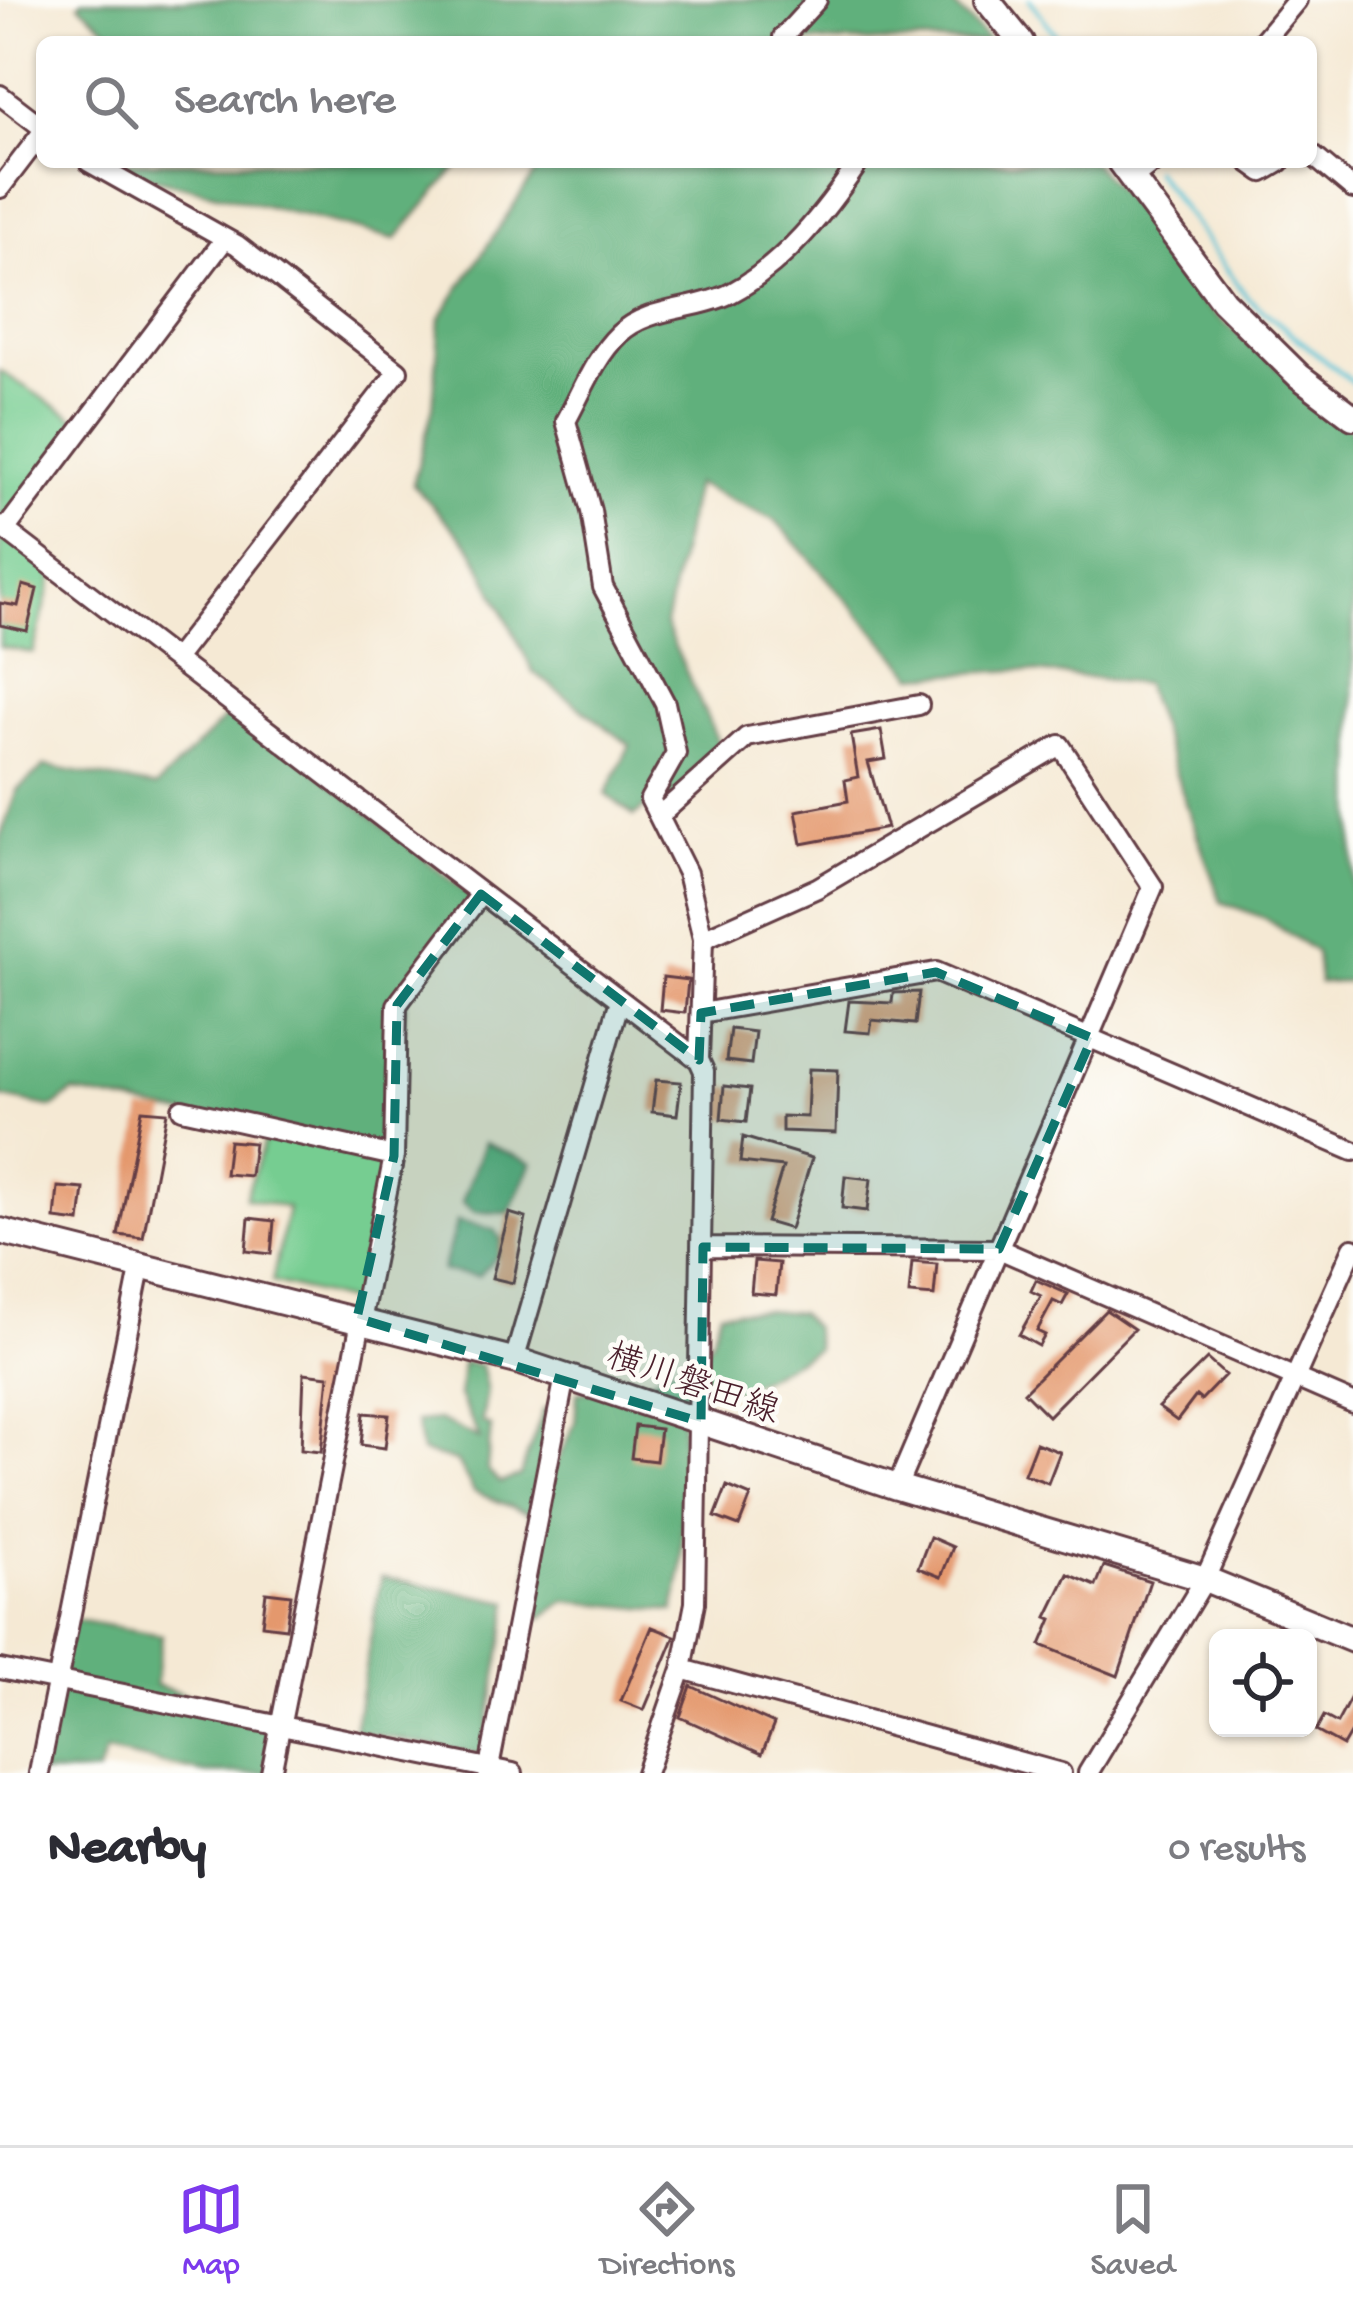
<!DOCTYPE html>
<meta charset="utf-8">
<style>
:root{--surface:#fff;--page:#f7f7f7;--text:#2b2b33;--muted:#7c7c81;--line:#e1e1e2;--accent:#7c3aed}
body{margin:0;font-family:"Gochi Hand","Klee One",sans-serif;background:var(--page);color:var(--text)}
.controls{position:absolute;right:36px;bottom:36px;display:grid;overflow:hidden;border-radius:18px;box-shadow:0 3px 9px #0004}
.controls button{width:108px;height:108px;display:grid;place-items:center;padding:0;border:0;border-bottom:3px solid var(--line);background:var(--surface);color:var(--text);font:60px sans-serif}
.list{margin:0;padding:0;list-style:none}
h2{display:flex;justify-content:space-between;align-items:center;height:156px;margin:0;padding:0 48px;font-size:51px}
h2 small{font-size:39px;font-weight:400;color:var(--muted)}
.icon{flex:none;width:66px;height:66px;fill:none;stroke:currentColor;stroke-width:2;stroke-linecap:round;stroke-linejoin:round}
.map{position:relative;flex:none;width:1353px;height:1773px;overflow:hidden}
.search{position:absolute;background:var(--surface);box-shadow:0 3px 9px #0004;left:36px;right:36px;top:36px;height:132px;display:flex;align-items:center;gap:30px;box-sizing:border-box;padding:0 42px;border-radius:18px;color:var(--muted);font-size:45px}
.sheet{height:372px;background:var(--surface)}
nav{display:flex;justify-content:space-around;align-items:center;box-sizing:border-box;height:168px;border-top:3px solid var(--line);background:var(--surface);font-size:33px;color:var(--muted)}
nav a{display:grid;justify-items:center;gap:6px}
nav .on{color:var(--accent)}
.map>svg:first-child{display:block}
.green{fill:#76cd91;stroke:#60765e;stroke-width:3}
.forest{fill:#60b07b;stroke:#556853;stroke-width:3}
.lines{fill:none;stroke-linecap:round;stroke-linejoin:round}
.stream{stroke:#59c3d5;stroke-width:4.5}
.building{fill:#e4986d}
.minor-casing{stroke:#643d44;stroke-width:24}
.major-casing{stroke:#643d44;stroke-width:30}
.minor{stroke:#fff;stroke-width:18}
.major{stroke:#fff;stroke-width:24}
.marked{fill:#0f766e;fill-opacity:0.2;stroke:#0f766e;stroke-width:9;stroke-dasharray:24 15;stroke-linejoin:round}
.labels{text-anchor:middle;stroke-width:9;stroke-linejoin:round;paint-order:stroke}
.street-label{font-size:36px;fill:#4a1f2b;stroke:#fdfcf7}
</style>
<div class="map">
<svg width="1353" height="1773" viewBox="0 0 1353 1773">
<rect width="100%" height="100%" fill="#fdfcf7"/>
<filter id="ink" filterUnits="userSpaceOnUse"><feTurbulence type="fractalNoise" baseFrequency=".00833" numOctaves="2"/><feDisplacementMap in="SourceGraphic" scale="24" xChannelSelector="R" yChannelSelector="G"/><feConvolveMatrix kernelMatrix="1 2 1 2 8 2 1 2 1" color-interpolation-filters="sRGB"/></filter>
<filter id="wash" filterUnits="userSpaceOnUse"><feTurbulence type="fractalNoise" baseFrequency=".004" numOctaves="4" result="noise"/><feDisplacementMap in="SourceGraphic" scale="48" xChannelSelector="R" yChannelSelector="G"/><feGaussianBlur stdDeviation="2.7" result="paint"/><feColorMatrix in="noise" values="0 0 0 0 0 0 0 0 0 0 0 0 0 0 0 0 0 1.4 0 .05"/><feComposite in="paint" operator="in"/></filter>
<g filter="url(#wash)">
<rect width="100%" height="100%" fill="#f5e9d4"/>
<!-- green -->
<path class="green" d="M0 371 84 424 6 529 55 568 33 653 0 647Z
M269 1128 384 1163 358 1304 272 1282 288 1208 245 1198Z"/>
<!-- forest -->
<path class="forest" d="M82 0H949L990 42H122L79 4Z
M89 162H461L396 239Z
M542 162H1092L1144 219 1203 304 1353 431V982L1319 983 1316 952 1265 918 1221 902 1144 684 1019 670 915 676 776 521 695 484 665 625 725 757 659 816 651 803 634 816 606 794 630 745 533 672 473 550 413 484 433 407 440 318Z
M236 707 476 900 407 980 394 1156 73 1092 53 1108 0 1097V838L17 790 45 766 156 787Z
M484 1143 532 1163 509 1213 475 1212 462 1202Z
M457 1221 495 1230 501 1240 498 1255 478 1276 442 1271Z
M763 1310 799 1313 813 1328 817 1349 739 1390 682 1393V1570L674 1611 565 1601 541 1618 529 1606 530 1514 474 1492 457 1462 421 1452 416 1422 439 1420 480 1439 459 1396 462 1362 481 1365 487 1391 482 1422 491 1427 487 1470 500 1483 520 1475 544 1409 553 1410 544 1489 575 1423 577 1392 638 1388 710 1343 720 1311Z
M381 1577 510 1602 483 1755 354 1731Z
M70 1619 162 1635 155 1685 280 1726 271 1773H206L105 1752 98 1773H39Z"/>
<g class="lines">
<!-- stream -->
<path class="stream" d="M1030 0 1061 42
M1154 170 1248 298 1353 383"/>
</g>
<g id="blocks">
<!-- building -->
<path class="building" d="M23 585 37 589 27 631 0 625V603L18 606Z
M881 730 886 759 868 762 887 828 802 844 796 811 848 801 845 780 858 777 851 735Z
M663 977 688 980 685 1013 660 1010Z
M919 992 915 1024 872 1020 870 1033 845 1031 849 1001 892 1003 893 993Z
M730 1029 755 1032 751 1064 726 1061Z
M809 1069 838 1070 836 1133 782 1131V1116L807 1117Z
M656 1080 681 1082 677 1115 652 1112Z
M724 1086 750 1089 746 1122 721 1119Z
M142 1110 167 1112 143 1238 118 1235Z
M743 1137 812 1158 790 1229 766 1222 783 1167 740 1162Z
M229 1141 254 1143 250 1176 225 1174Z
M845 1176 871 1179 867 1211 842 1208Z
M58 1187 84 1189 80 1222 55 1219Z
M509 1213 526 1218 513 1283 492 1278Z
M249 1218 274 1221 271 1254 246 1251Z
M754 1261 779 1263 776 1295 751 1293Z
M912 1262 937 1264 934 1296 909 1294Z
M1036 1280 1068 1294 1062 1305 1053 1301 1037 1331 1045 1335 1039 1346 1019 1335 1041 1296 1031 1291Z
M1106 1310 1134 1329 1048 1416 1024 1392Z
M1207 1359 1225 1375 1201 1400 1196 1396 1177 1421 1158 1407Z
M304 1373 329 1376 321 1452 301 1450Z
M364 1413 389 1415 385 1448 361 1445Z
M635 1426 660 1429 656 1461 631 1458Z
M1036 1443 1060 1452 1048 1483 1024 1474Z
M727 1486 751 1496 739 1526 715 1517Z
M930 1537 953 1547 941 1577 918 1568Z
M1104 1566 1150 1581 1118 1676 1041 1645 1052 1619 1047 1617 1068 1574 1096 1586Z
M266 1592 291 1595 286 1628 262 1625Z
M652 1627 675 1636 644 1710 621 1701Z
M691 1686 774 1724 762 1754 680 1717Z
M1353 1693V1729L1343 1746 1316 1731 1324 1716 1337 1723Z"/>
</g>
</g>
<g filter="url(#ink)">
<use href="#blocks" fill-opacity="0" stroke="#643d44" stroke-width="3"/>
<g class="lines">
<!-- minor casing -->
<g class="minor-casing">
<path id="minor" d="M788 42 783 37 817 0
M1262 42 1297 0
M0 95 42 127
M1311 154 1353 189
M89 162 237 245 398 371 175 659
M1249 162 1263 172 1280 162
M1133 178 1154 162
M0 188 42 133
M0 526 699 1060 704 1071 695 1603 682 1669 646 1773
M5 530 225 239
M659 816 747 737 919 705
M703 939 817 888 1060 745 1153 887 897 1487
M701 1013 936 972 1353 1151
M699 1060 703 939 687 873 650 799 676 753 665 703 603 587 591 511 566 421C582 392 595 357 619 334 648 306 696 311 731 293 784 265 826 211 859 162
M182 1109 394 1156
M703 1247 999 1249 1353 1403
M514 1361 620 1000
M0 1669 513 1773
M682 1669 1061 1773
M39 1773 140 1269
M271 1773 394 1156 397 1005 481 894
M488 1773 565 1376
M1088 1773 1205 1579 1353 1248"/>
</g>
<!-- major casing -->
<g class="major-casing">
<path id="major" d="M987 0 1021 42
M1120 162 1223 301 1299 376 1353 417
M0 1231 521 1362 897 1487 1205 1579 1353 1640"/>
</g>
<!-- minor -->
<use href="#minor" class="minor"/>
<!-- major -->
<use href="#major" class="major"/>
</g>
</g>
<!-- marked area -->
<path class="marked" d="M481 894 699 1060 701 1013 936 972 1092 1038 999 1249 703 1247 701 1422 357 1318 394 1156 397 1005Z"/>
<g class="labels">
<!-- street labels -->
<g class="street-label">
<text transform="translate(694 1381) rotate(19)" y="13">横川磐田線</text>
</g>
</g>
</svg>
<div class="controls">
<button><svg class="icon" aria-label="locate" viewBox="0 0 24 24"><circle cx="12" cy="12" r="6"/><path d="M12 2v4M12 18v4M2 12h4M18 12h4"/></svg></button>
</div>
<div class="search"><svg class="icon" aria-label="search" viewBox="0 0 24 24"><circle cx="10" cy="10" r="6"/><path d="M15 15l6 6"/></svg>Search here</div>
</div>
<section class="sheet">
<h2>Nearby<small>0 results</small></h2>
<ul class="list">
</ul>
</section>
<nav>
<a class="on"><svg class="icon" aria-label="map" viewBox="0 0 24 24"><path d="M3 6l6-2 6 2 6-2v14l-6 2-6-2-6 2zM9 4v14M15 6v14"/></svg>Map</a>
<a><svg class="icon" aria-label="directions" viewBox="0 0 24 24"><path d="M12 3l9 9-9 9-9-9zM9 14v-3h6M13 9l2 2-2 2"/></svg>Directions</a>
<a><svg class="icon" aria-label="saved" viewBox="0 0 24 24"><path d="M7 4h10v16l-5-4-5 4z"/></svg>Saved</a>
</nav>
